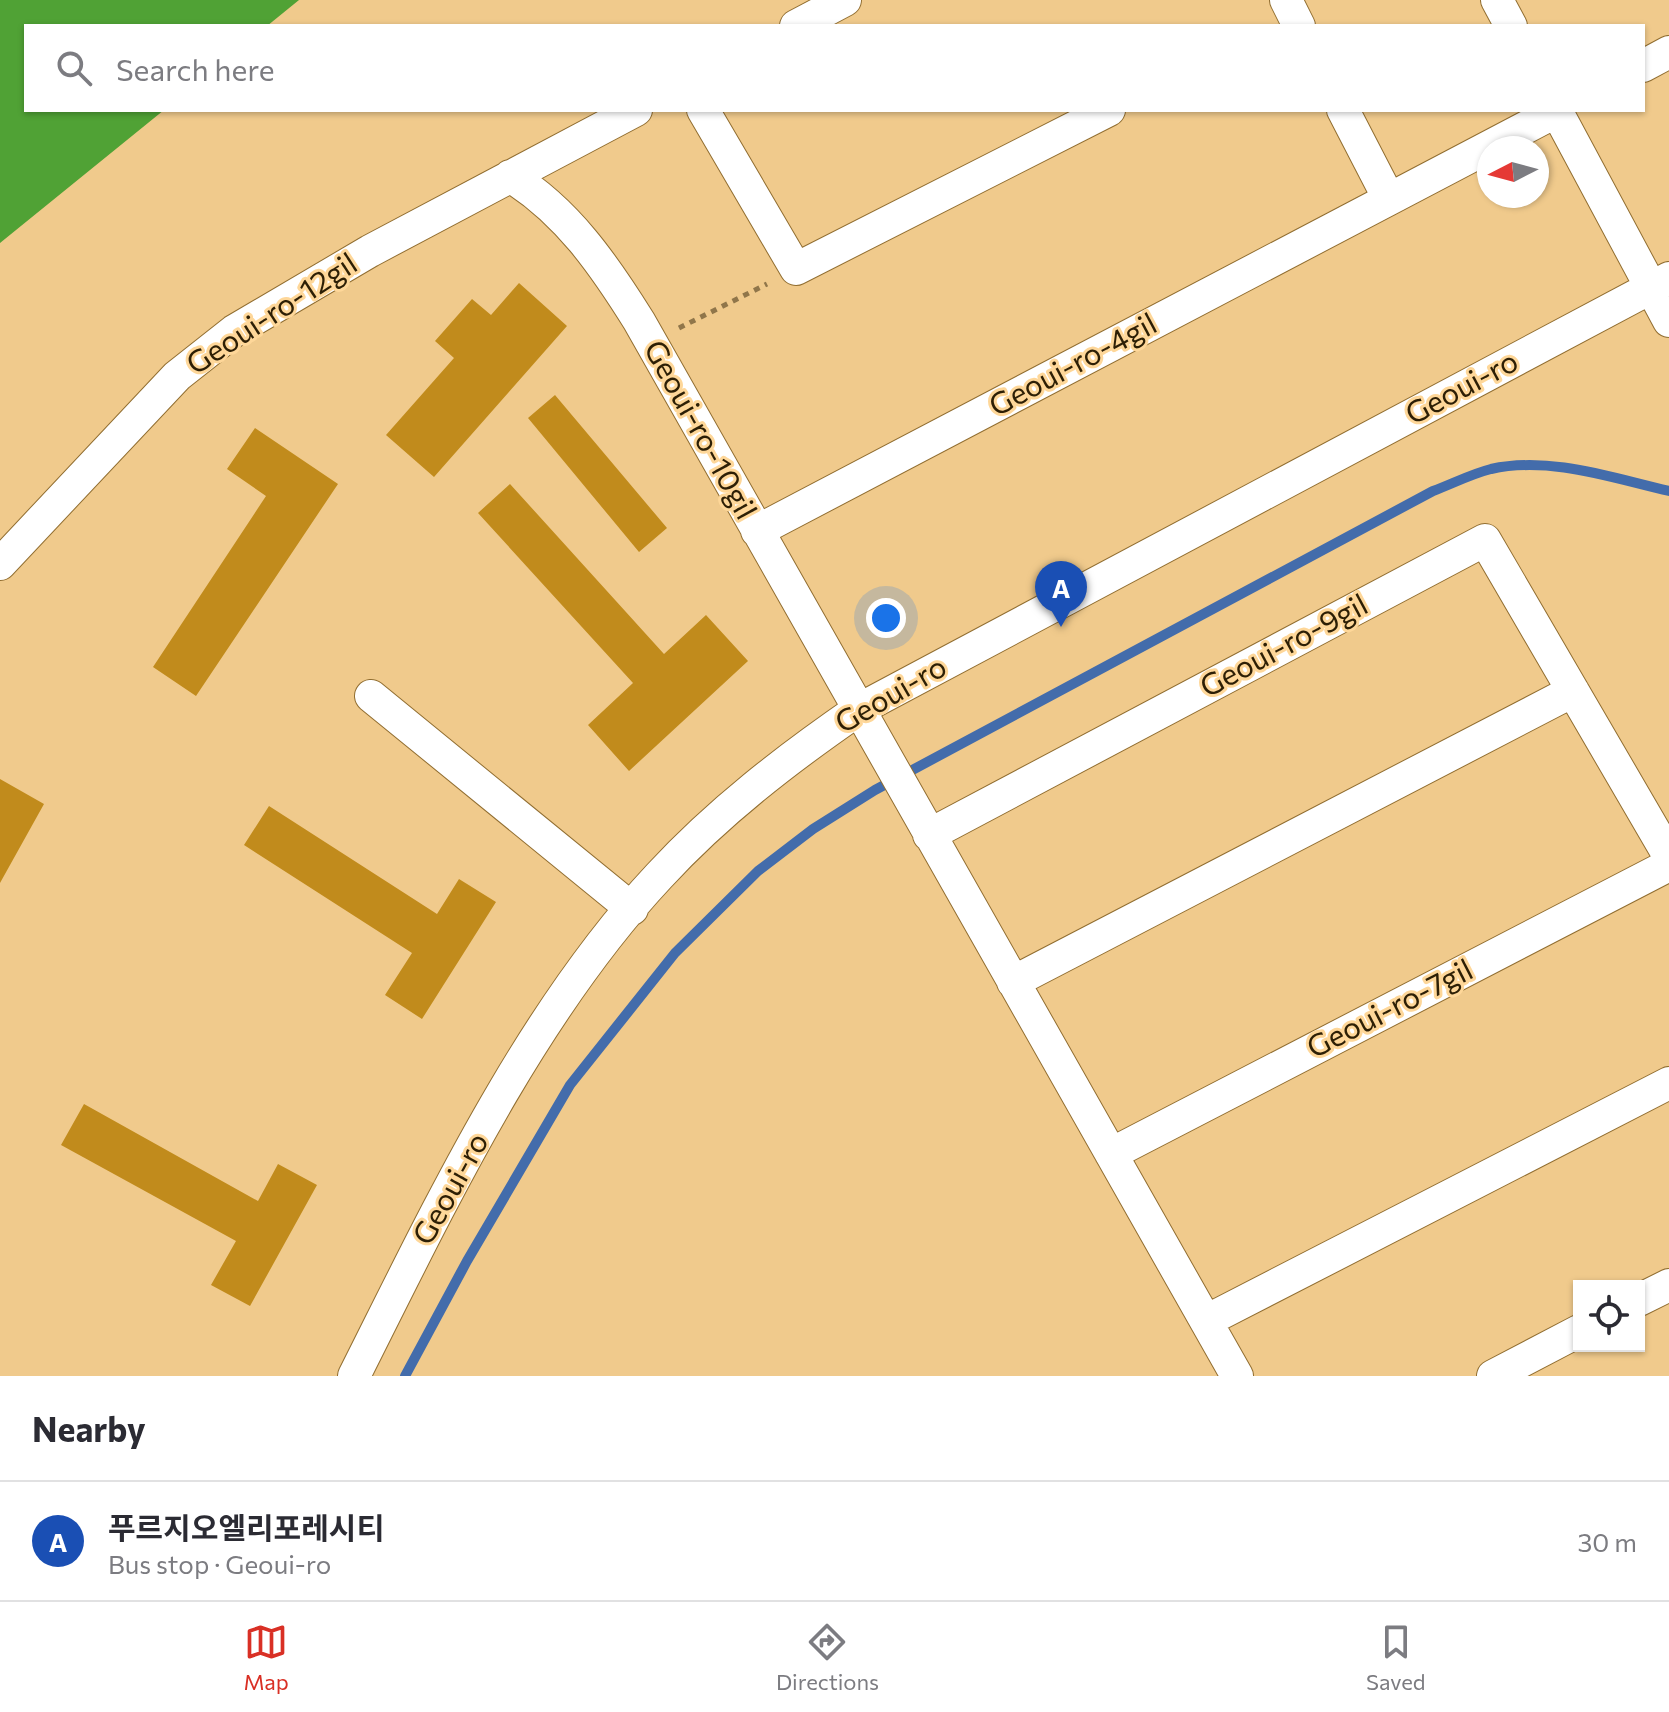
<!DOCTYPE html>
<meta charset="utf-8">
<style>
:root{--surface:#fff;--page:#f7f7f7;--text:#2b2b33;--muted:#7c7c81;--line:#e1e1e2;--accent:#d93025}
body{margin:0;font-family:Commissioner,"Noto Sans KR",sans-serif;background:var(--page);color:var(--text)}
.controls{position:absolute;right:24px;bottom:24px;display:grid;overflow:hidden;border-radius:0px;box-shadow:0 2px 6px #0004}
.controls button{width:72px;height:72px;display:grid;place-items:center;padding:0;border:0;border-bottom:2px solid var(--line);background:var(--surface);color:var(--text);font:40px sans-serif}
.compass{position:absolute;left:1477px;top:136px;width:72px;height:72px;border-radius:50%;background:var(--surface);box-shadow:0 2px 6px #0004;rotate:264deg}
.you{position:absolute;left:886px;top:618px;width:28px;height:28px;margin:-20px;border:6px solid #fff;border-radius:50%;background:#1a73e8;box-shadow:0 0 0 12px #1a73e833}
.badge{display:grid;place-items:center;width:52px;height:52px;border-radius:50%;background:var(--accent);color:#fff;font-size:26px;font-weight:700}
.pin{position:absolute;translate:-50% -66px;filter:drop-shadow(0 2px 4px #0008)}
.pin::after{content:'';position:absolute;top:42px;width:28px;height:24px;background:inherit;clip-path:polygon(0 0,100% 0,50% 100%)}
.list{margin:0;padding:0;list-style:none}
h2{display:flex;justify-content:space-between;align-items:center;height:104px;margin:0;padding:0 32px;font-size:34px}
h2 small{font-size:26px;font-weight:400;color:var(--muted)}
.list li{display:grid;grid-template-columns:52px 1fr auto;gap:24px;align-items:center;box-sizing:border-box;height:120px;padding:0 32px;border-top:2px solid var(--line)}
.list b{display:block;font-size:30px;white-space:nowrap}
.list p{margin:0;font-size:26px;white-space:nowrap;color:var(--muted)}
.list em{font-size:26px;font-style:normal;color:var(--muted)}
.icon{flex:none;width:44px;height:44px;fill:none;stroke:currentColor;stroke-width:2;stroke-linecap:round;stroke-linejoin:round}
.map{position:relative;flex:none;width:1669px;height:1376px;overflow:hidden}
.search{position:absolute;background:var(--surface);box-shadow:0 2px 6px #0004;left:24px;right:24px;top:24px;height:88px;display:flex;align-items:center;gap:20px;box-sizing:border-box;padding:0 28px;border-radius:0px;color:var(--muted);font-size:30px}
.sheet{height:224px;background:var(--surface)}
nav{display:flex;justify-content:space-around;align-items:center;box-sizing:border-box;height:112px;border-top:2px solid var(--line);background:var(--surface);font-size:22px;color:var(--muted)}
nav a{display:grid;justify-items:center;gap:4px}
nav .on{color:var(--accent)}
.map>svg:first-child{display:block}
.forest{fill:#50a235}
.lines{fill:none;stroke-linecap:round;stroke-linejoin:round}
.stream{stroke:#436cab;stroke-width:10}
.building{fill:#c18b1c}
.minor-casing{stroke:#916e31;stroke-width:34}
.path{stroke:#90764a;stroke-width:5;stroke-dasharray:6 6;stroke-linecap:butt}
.minor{stroke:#fff;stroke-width:32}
.labels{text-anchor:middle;stroke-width:6;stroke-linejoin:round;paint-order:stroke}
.street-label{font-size:30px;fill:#2d1f05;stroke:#fed799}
</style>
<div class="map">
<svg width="1669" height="1376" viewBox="0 0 1669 1376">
<rect width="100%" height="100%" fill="#f0ca8c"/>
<!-- forest -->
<path class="forest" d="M0 0H299L267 26H26V110H164L0 243Z"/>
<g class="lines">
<!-- stream -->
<path class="stream" d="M405 1376 467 1261 570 1085 675 953 758 871 813 829 875 790 1433 491C1452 484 1471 474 1491 469 1550 456 1612 478 1669 491"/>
</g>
<!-- building -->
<path class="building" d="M519 283 567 326 434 477 386 435 454 358 435 341 472 299 491 315Z
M555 395 667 528 639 552 528 418Z
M255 428 338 484 196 696 153 667 266 496 227 469Z
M510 484 664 654 706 615 748 661 629 771 588 725 633 683 478 513Z
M0 779 44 804 0 883Z
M269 806 437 914 459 879 496 902 422 1019 385 995 412 953 244 845Z
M84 1104 258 1201 278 1164 317 1185 250 1306 211 1285 236 1241 61 1145Z"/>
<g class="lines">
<!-- minor casing -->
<g class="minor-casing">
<path id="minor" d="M1286 0 1299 26
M1497 0 1511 26
M796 26 845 0
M1643 66 1669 52
M703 110 796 269 1109 110
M1343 110 1389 199
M1556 110 1669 321
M510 176C567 211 604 265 639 321L1237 1376
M757 531 1559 110
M0 564 177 376 234 331 370 251 636 110
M371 696 632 909
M929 835 1485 540 1669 856
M1013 982 1573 691
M1111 1154 1669 865
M1639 1300 1669 1285
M1206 1321 1669 1083
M354 1376C439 1207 529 1015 659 876 718 812 787 759 858 710L1669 278
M1493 1376 1579 1331"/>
</g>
<!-- path -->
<path class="path" d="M679 328 767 284"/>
<!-- minor -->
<use href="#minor" class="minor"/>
</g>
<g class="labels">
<!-- street labels -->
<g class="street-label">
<text transform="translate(272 314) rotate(-33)" y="10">Geoui-ro-12gil</text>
<text transform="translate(1073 365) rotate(-28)" y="10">Geoui-ro-4gil</text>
<text transform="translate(1462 388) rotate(-28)" y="10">Geoui-ro</text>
<text transform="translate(700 430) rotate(61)" y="10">Geoui-ro-10gil</text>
<text transform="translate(1284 646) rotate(-28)" y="10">Geoui-ro-9gil</text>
<text transform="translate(891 695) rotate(-30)" y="10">Geoui-ro</text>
<text transform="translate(1390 1009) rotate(-27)" y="10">Geoui-ro-7gil</text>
<text transform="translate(451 1189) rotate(-61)" y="10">Geoui-ro</text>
</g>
</g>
</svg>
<div class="controls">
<button><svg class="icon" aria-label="locate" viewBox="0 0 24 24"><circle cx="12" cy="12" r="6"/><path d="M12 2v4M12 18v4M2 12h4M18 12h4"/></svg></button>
</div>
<svg class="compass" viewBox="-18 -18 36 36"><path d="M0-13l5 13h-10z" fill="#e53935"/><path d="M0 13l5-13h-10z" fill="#7c7c81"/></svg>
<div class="you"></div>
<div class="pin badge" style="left:1061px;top:627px;background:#1a4fb4">A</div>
<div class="search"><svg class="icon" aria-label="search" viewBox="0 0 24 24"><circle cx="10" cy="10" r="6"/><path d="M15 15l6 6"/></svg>Search here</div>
</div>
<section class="sheet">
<h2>Nearby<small></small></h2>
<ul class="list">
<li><span class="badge" style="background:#1a4fb4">A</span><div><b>푸르지오엘리포레시티</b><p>Bus stop · Geoui-ro</p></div><em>30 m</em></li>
</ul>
</section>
<nav>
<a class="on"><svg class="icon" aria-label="map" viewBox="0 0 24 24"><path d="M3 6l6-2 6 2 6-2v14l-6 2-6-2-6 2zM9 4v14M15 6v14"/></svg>Map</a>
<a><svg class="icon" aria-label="directions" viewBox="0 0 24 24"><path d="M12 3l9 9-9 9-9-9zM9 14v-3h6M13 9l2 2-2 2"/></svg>Directions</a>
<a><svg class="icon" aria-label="saved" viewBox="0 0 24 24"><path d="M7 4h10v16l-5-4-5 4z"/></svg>Saved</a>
</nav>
